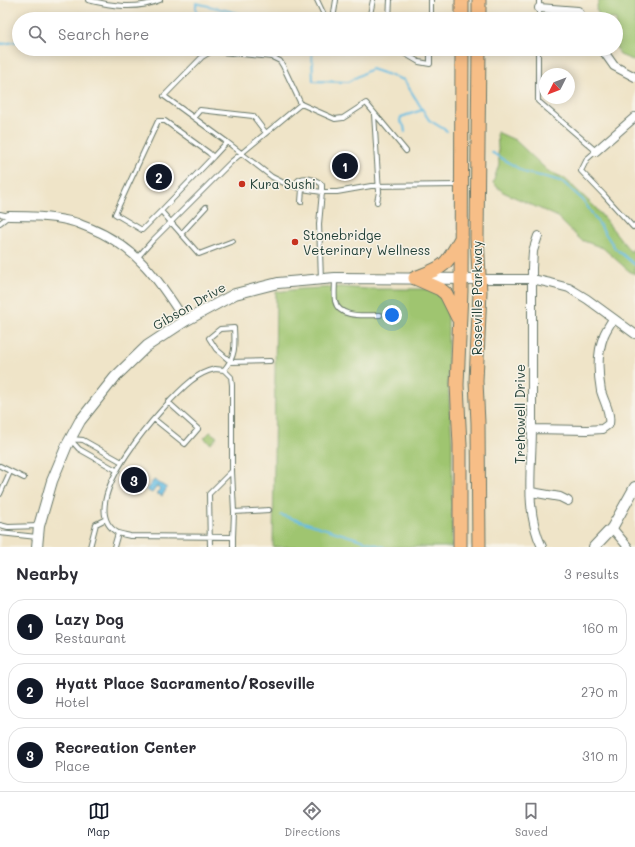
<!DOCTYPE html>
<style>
:root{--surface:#fff;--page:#f7f7f7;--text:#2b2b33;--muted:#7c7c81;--line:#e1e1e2;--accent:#111827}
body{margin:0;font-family:Mali,sans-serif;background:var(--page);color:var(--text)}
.compass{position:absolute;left:539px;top:68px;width:36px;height:36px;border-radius:50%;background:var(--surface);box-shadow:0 2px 10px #0003;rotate:228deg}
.you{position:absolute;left:392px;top:315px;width:14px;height:14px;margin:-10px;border:3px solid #fff;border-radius:50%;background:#1a73e8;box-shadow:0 0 0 6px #1a73e833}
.badge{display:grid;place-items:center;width:26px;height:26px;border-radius:50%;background:var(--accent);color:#fff;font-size:13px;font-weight:700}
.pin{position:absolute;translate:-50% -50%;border:2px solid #fff;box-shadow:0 1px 4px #0006}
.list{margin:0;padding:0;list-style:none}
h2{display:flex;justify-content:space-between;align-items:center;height:52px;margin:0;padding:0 16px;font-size:17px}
h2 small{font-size:13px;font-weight:400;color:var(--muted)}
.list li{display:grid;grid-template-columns:26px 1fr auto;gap:12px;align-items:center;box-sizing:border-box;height:56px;margin:0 8px 8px;padding:0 8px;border:1px solid var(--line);border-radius:16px}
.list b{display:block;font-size:15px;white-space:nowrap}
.list p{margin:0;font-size:13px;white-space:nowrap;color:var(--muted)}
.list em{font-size:13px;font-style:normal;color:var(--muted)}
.icon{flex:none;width:22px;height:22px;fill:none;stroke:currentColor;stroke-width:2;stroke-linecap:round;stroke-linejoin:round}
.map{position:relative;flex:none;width:635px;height:547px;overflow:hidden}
.search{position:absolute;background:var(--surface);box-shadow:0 2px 10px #0003;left:12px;right:12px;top:12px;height:44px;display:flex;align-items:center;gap:10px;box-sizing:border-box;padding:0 14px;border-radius:22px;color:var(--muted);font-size:15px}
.sheet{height:244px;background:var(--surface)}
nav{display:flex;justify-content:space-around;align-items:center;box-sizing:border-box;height:56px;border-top:1px solid var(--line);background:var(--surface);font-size:11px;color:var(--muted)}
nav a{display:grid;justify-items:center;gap:2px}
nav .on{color:var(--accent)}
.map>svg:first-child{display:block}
.green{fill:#9fc570;stroke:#5f8152}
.water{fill:#66bde3;stroke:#427d8c}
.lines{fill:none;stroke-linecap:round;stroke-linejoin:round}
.stream{stroke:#66bde3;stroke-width:2}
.service-casing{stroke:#687768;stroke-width:6}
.minor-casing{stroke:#687768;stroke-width:10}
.tertiary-casing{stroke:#687768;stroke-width:12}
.primary-casing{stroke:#687768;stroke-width:15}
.service{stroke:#fff;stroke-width:4}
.minor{stroke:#fff;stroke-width:8}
.tertiary{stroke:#fff;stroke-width:10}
.primary{stroke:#f7be87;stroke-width:13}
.poi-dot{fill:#c8321e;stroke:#f7f3e8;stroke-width:1.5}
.labels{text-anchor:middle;stroke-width:3;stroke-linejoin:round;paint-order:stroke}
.poi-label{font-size:13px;fill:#1f3d34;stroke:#f7f3e8;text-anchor:start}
.street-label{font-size:13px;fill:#1f3d34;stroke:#f7f3e8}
</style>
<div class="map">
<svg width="635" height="547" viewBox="0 0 635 547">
<rect width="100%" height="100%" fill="#f7f3e8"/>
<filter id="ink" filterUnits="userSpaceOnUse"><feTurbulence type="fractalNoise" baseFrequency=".025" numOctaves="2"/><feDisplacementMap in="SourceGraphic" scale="8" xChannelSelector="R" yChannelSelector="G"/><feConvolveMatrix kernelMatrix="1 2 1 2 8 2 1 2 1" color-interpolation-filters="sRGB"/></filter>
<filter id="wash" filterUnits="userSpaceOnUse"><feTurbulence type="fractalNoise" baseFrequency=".012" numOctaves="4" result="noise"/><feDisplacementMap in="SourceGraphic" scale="16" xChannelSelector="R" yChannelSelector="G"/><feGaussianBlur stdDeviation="0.9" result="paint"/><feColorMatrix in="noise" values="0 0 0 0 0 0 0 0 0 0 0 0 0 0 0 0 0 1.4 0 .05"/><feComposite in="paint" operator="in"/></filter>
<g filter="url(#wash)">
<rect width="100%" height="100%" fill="#efe4c8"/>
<!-- green -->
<path class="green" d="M599 0H635V61L620 55 616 47V19H601L596 9Z
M497 132 515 140 548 171 564 178 595 207 631 252 635 247V274L629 271 603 248 581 240 556 216 503 192 493 183 499 164Z
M341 287 368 289H433L442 294 448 308V383L452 441V547H273L276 292 300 289Z
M210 432 217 437 211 444 204 438Z"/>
<!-- water -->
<path class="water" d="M154 480 167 488 162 496 156 493 160 489 157 486 152 493 146 490Z"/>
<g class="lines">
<!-- stream -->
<path class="stream" d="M61 19 74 15 85 19
M196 19V3L254 17 255 19
M0 43 3 44 19 41
M169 49H174
M312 49 313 81 348 82 371 69 404 80 429 120 447 131
M405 132 404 126 400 121 401 117 422 110
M491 152 526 173 550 178 563 182 583 200 615 248 635 265
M281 515 384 547"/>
</g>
</g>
<g filter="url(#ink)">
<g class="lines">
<!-- service casing -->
<g class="service-casing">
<path id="service" d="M88 0C112 6 136 10 160 0
M317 0 326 19
M333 19 336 0
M369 19 373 0
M389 19 390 0
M431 19V0
M539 19V0
M397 49 419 62 430 64V49
M538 49V101L596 151 587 159 581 171 604 195 633 227 635 225
M374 114 379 192 377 202
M194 117 200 110 253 116 266 133
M227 142 164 96 202 57 212 51 272 57 280 61 283 66 301 104
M301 202 302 189
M161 211 213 157
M0 214 9 216
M0 223 9 216
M181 234 206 207
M233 241 199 254 161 211 142 230 115 214 158 121H165L209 153 213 157 227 142 272 177 286 184 302 189 322 192V185C319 180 306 177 301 179 297 180 296 183 294 186
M137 258 153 240 231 162 301 104 335 119 343 118 366 103 406 151
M321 279 319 224 322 192H337L371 186 459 185
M335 279C335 286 334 294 335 301 339 319 366 315 380 315
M215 369 224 370 231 377 232 385V471L234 512 233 537 130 536C126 535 121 534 118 533 69 506 167 400 191 381 198 375 206 371 215 369Z
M224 370C236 356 235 345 234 328L220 329 209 338 216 349 231 362 270 361
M154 419 185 444 198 429 168 402
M70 439 79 449 116 470
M72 439 83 440 122 462
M0 466 24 478
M0 494 10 472
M234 512 269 510
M0 525 8 527 39 526
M0 533 37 537
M90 547 96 524 106 519
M114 547 118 533
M210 547 209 494 232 471
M233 547V537"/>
</g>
<!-- minor casing -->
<g class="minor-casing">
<path id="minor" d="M539 8 578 11 583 19
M602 49 614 66 635 77
M596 151 635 117
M9 216C29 216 50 216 70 221 77 222 83 226 90 228 137 247 159 280 185 321
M538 236 533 251 532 268C532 321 532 374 532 427 532 467 524 510 542 547
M480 279H532L550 283 569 288 587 299 635 334
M532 429 587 430 602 429 609 424C611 412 604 402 601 391 598 374 597 352 604 335 606 330 610 324 613 319
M531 492 560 497 568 501
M612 528 628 547"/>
</g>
<!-- tertiary casing -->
<g class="tertiary-casing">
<path id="tertiary" d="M37 547 39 526 52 481 67 445 80 421 115 377 147 346 185 321 235 294 278 283 335 278 480 279
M594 547 612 528 635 487"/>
</g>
<!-- primary casing -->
<g class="primary-casing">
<path id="primary" d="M462 19V0
M479 19V0
M479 49 477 238 480 292 476 381 478 423 479 547
M415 278 440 289 446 294 458 318
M415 278C443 267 445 268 460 240
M460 547V445L457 385 461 291 462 49"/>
</g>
<!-- service -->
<use href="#service" class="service"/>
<!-- minor -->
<use href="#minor" class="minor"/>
<!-- tertiary -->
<use href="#tertiary" class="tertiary"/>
<!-- primary -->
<use href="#primary" class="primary"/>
</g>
</g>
<!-- markers -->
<g class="poi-dot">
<circle cx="242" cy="184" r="4"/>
<circle cx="295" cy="242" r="4"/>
</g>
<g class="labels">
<!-- poi labels -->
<g class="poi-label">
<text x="250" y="189">Kura Sushi</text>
<text x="303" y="240">Stonebridge<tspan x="303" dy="15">Veterinary Wellness</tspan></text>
</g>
<!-- street labels -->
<g class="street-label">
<text transform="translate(477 298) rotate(-90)" y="5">Roseville Parkway</text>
<text transform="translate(189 306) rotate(-30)" y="5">Gibson Drive</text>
<text transform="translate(520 414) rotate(-90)" y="5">Trehowell Drive</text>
</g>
</g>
</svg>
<svg class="compass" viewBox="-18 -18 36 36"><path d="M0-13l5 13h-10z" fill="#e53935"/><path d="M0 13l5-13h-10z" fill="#7c7c81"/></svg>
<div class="you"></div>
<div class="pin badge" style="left:345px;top:166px">1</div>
<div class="pin badge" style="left:159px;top:177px">2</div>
<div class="pin badge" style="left:134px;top:480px">3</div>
<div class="search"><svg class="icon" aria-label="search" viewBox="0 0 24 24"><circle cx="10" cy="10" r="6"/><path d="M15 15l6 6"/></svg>Search here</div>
</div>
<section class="sheet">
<h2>Nearby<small>3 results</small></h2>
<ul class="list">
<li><span class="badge">1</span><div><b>Lazy Dog</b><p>Restaurant</p></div><em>160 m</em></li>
<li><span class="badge">2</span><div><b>Hyatt Place Sacramento/Roseville</b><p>Hotel</p></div><em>270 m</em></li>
<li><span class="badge">3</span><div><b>Recreation Center</b><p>Place</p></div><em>310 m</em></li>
</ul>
</section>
<nav>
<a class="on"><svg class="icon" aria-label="map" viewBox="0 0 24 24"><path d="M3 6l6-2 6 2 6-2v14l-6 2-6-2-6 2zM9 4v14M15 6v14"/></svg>Map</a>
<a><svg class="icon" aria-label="directions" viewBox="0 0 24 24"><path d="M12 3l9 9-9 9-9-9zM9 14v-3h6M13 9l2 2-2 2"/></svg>Directions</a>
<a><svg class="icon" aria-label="saved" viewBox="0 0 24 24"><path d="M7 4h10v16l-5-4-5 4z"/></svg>Saved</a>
</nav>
